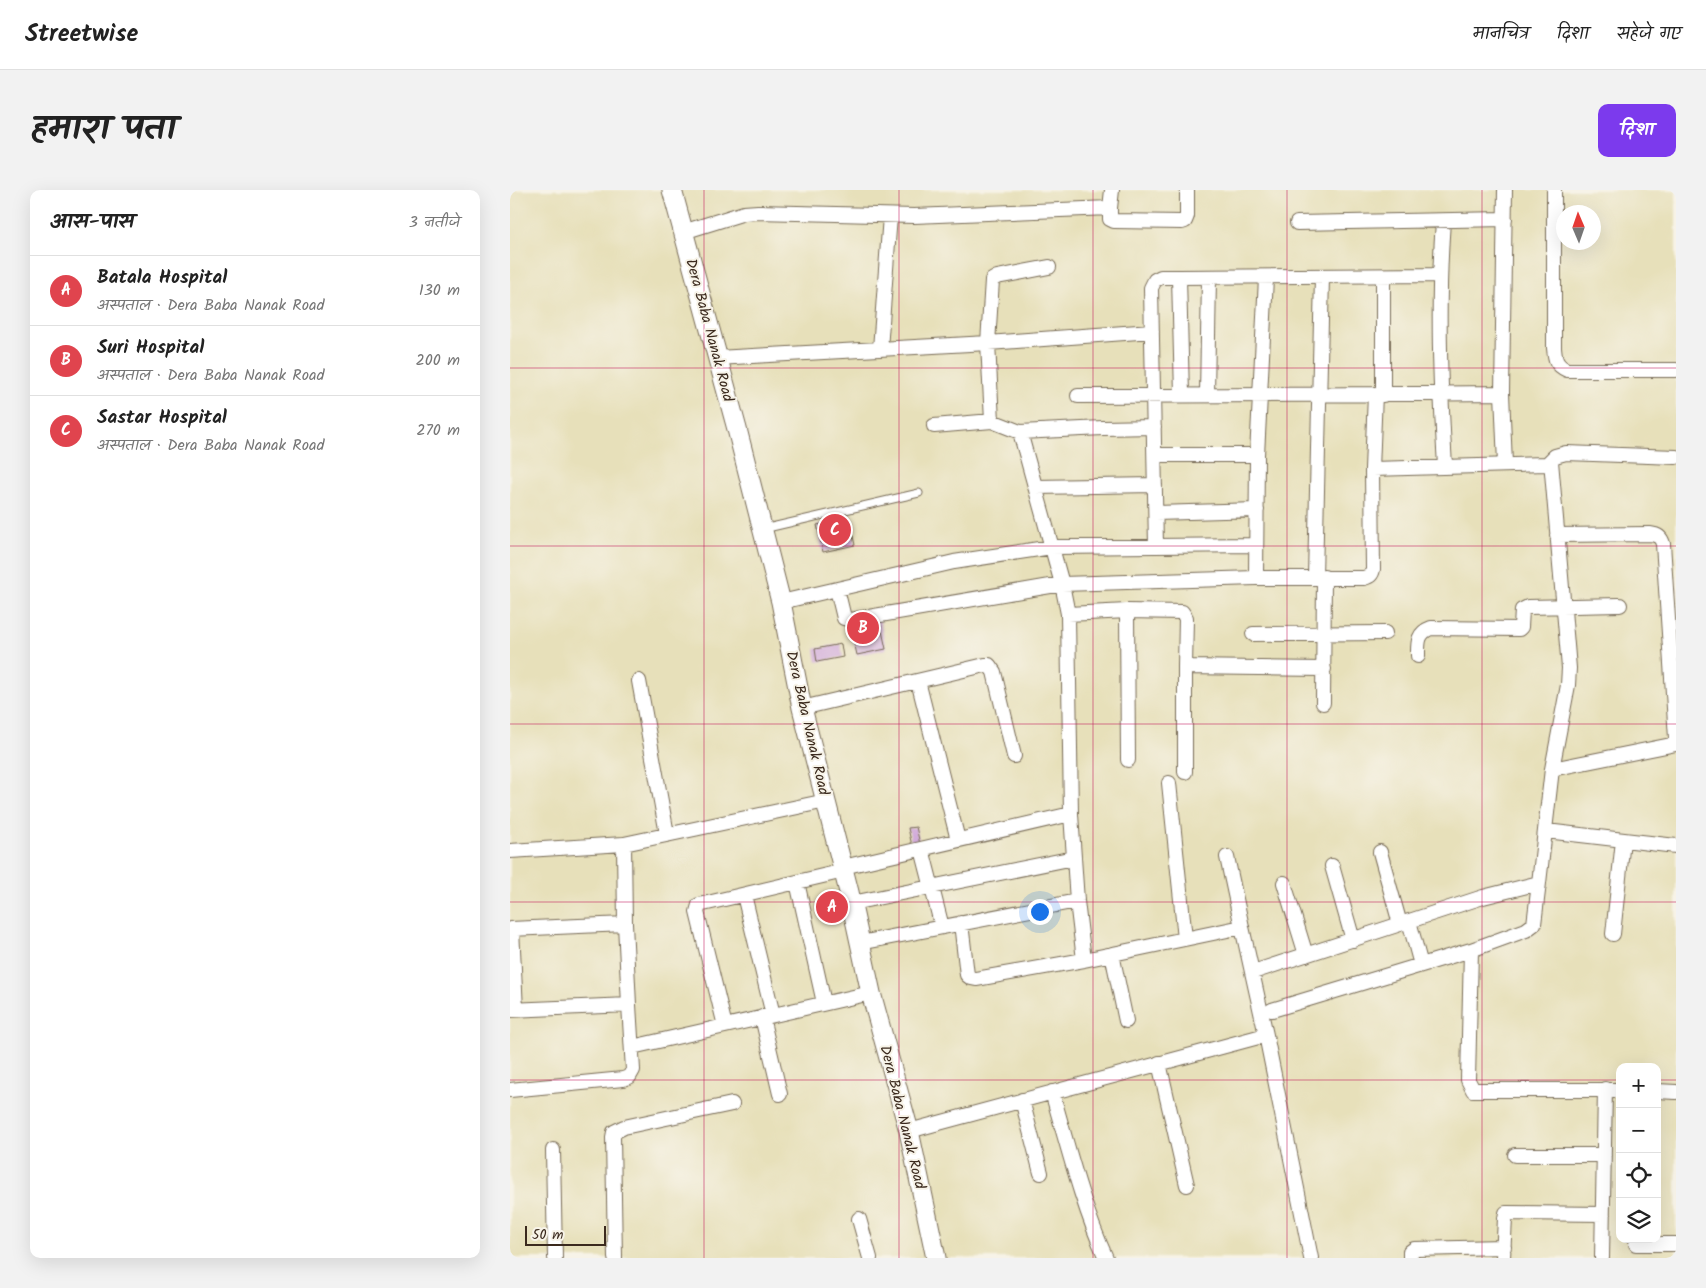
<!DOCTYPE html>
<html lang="hi">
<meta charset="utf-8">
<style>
:root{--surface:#fff;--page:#f2f2f2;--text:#222;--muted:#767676;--line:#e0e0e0;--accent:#7c3aed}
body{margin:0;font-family:Kalam,"Playpen Sans Deva",sans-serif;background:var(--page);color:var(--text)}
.controls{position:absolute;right:15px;bottom:15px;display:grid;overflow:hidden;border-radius:10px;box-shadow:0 5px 20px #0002}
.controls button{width:45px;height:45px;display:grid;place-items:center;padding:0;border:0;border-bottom:1px solid var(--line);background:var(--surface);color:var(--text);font:25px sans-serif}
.compass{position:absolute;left:1046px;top:15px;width:45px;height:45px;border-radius:50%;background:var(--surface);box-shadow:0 5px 20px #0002;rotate:358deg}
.scale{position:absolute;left:15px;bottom:12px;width:81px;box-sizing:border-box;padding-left:5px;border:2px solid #3b2a1e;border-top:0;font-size:14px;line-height:18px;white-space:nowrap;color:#3b2a1e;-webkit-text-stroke:4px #f7f3e8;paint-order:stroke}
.you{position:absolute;left:529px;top:721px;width:18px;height:18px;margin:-12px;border:4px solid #fff;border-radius:50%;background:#1a73e8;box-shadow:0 0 0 8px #1a73e833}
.badge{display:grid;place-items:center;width:32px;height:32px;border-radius:50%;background:var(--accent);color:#fff;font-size:16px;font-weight:700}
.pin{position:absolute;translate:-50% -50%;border:2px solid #fff;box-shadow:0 1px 5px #0006}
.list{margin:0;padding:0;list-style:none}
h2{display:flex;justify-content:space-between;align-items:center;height:65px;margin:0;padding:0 20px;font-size:21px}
h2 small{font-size:16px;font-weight:400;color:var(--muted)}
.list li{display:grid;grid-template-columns:32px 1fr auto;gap:15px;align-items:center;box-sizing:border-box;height:70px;padding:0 20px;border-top:1px solid var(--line)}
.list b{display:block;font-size:19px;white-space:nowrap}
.list p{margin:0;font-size:16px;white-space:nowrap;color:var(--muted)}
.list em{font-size:16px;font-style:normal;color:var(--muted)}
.icon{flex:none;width:28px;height:28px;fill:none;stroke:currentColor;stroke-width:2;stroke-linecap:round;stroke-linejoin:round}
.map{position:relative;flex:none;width:1166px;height:1068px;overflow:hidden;border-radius:10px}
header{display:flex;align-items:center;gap:30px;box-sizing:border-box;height:70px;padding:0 25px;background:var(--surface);border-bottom:1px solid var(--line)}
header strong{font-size:24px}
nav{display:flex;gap:28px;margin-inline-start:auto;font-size:18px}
.intro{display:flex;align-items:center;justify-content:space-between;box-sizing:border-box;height:120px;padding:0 30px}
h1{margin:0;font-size:35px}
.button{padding:12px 22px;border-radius:10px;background:var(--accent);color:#fff;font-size:18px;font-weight:700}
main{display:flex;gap:30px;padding:0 30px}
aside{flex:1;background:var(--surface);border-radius:10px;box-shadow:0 5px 20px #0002}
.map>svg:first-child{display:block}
.building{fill:#cfa6d9}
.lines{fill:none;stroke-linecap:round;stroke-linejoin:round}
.service-casing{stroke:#776a55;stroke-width:9}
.minor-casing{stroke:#776a55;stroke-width:16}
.secondary-casing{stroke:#776a55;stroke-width:21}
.service{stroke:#fff;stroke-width:7}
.minor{stroke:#fff;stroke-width:14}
.secondary{stroke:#fff;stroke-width:19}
.grid{fill:none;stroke:#c2185b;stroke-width:1;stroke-opacity:0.55}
.labels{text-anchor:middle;stroke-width:4;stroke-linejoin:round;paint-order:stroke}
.street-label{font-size:15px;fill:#3b2a1e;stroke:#f7f3e8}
</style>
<header>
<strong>Streetwise</strong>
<nav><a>मानचित्र</a><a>दिशा</a><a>सहेजे गए</a></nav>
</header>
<div class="intro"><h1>हमारा पता</h1><a class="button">दिशा</a></div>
<main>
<aside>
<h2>आस-पास<small>3 नतीजे</small></h2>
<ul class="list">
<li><span class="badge" style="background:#e0444e">A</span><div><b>Batala Hospital</b><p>अस्पताल · Dera Baba Nanak Road</p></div><em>130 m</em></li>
<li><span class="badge" style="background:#e0444e">B</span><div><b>Suri Hospital</b><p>अस्पताल · Dera Baba Nanak Road</p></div><em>200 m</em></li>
<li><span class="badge" style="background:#e0444e">C</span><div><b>Sastar Hospital</b><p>अस्पताल · Dera Baba Nanak Road</p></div><em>270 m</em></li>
</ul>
</aside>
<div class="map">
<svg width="1166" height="1068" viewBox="0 0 1166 1068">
<rect width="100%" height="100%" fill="#f7f3e8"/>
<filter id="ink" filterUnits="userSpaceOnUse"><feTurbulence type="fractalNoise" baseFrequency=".02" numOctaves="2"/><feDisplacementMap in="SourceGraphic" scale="10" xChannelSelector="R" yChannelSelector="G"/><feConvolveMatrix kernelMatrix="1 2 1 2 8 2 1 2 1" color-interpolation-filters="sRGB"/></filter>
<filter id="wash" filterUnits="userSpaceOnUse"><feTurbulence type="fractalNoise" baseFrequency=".0096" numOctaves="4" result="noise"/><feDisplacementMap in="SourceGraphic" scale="20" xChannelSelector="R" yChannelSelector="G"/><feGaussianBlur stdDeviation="1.12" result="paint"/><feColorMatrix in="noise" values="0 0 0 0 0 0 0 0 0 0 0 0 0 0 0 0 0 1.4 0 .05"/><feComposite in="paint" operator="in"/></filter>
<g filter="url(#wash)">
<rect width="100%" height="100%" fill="#e7e0ba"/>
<g id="blocks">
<!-- building -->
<path class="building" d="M339 328 345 355 313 362 307 335Z
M369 427 376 459 347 465 340 434Z
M331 454 333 467 307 472 305 459Z
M406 637 410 654 402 656 398 638Z
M328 707 334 724 323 728 317 711Z"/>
</g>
</g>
<g filter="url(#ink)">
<use href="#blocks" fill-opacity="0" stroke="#776a55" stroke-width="1"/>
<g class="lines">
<!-- service casing -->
<g class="service-casing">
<path id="service" d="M253 339 409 303"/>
</g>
<!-- minor casing -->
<g class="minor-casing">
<path id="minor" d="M995 0 992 203 995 274
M1044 0V158C1045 170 1046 175 1057 180H1166
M600 18V29L604 31 672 32 675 31 677 26V0
M933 31C927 113 930 194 935 276
M787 33 995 29
M173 42 234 23 248 22 404 26 600 18 602 0
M669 87 672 205
M873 87V205
M370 159 380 26
M207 168 478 153 642 141
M697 205 699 88
M568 206C709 205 851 205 992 203
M482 231 478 153 482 90 487 87 539 77
M424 236 482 231 510 242 593 238 644 237
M510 242 552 394 558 424 561 624 567 711 574 770
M645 265H747
M862 279 1037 274 1045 266 1056 263 1166 267
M525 297 645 295
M646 323 747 320
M1047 345 1140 344C1148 345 1151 347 1153 354L1166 548
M646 356 641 98 645 90 651 87H669L929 85
M805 387 812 87
M746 388 747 265 756 88
M327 399 334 428 341 430 552 394 746 388H854C860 386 862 385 863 379L862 279 865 204
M271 412 444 372 542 357 746 355
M617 421 618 570
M558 424 617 421 672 422 676 428 675 477 814 479
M743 444 875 443
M908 466C908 453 907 443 921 438L1009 439 1011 437 1012 420 1018 417 1110 415
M675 477V582
M129 491 157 644
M408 491 448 650
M813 513 814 387
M292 518 475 475H479L484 482 504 566
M1042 579 1166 554
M659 593 675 749
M1036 641 1166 656
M412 659 432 737
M0 661 114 654 316 611
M870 662 890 734
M717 667 732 737
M822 676 843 750
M333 677 561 624
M287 692 314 813
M774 693 796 765
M234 705 263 825
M342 713 564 668
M899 731 911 775
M451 733 457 785 461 788 466 789 574 770 732 737 756 845 801 1068
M115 734 119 815
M0 739 115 734 114 654
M2 739 6 820
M1103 744 1113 650
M350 753 567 711
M961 760 958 890 963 900H1110
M602 764 616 831
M743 782 973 707 1029 693 1042 579 1058 495 1059 478 1041 271
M0 820 119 815 123 880 119 887 113 889 0 900
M762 820 961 760 1016 740 1024 734 1029 693
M252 827 270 904
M215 836 187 722 189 715 334 681
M122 857 361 803
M649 873 677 995
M1147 901 1166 902
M542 902C558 957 572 1015 596 1068
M512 910 531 983
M399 941 756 845
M43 960 45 1068
M1005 965H1094
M349 1029 360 1068
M1126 1054H1166
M105 1068 103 947 104 942 114 937 222 914
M900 1068V1062L904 1059 994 1057
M993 1068 995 1028 996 1023 1093 1024
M1092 1068 1095 899"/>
</g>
<!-- secondary casing -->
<g class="secondary-casing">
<path id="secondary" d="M162 0 227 239 271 412 292 518 339 702 361 803 399 941 426 1068"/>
</g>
<!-- service -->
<use href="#service" class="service"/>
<!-- minor -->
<use href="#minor" class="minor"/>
<!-- secondary -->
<use href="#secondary" class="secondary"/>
</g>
</g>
<!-- grid -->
<path class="grid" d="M194 0V1068M389 0V1068M583 0V1068M777 0V1068M972 0V1068M0 178H1166M0 356H1166M0 534H1166M0 712H1166M0 890H1110M1147 890H1166"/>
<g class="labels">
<!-- street labels -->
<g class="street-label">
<text transform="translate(200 140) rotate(75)" y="5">Dera Baba Nanak Road</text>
<text transform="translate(298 533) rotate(77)" y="5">Dera Baba Nanak Road</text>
<text transform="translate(393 927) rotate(76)" y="5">Dera Baba Nanak Road</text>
</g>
</g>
</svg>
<div class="controls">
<button>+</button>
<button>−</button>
<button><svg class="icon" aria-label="locate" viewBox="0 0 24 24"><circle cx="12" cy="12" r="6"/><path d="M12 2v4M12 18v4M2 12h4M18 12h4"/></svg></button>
<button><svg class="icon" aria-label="layers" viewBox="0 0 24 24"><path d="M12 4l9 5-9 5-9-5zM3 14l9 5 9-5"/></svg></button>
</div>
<svg class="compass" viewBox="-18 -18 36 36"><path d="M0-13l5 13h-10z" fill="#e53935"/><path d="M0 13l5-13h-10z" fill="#767676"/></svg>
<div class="scale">50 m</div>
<div class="you"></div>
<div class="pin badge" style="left:322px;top:717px;background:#e0444e">A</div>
<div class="pin badge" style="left:353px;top:438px;background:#e0444e">B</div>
<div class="pin badge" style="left:325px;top:340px;background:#e0444e">C</div>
</div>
</main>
